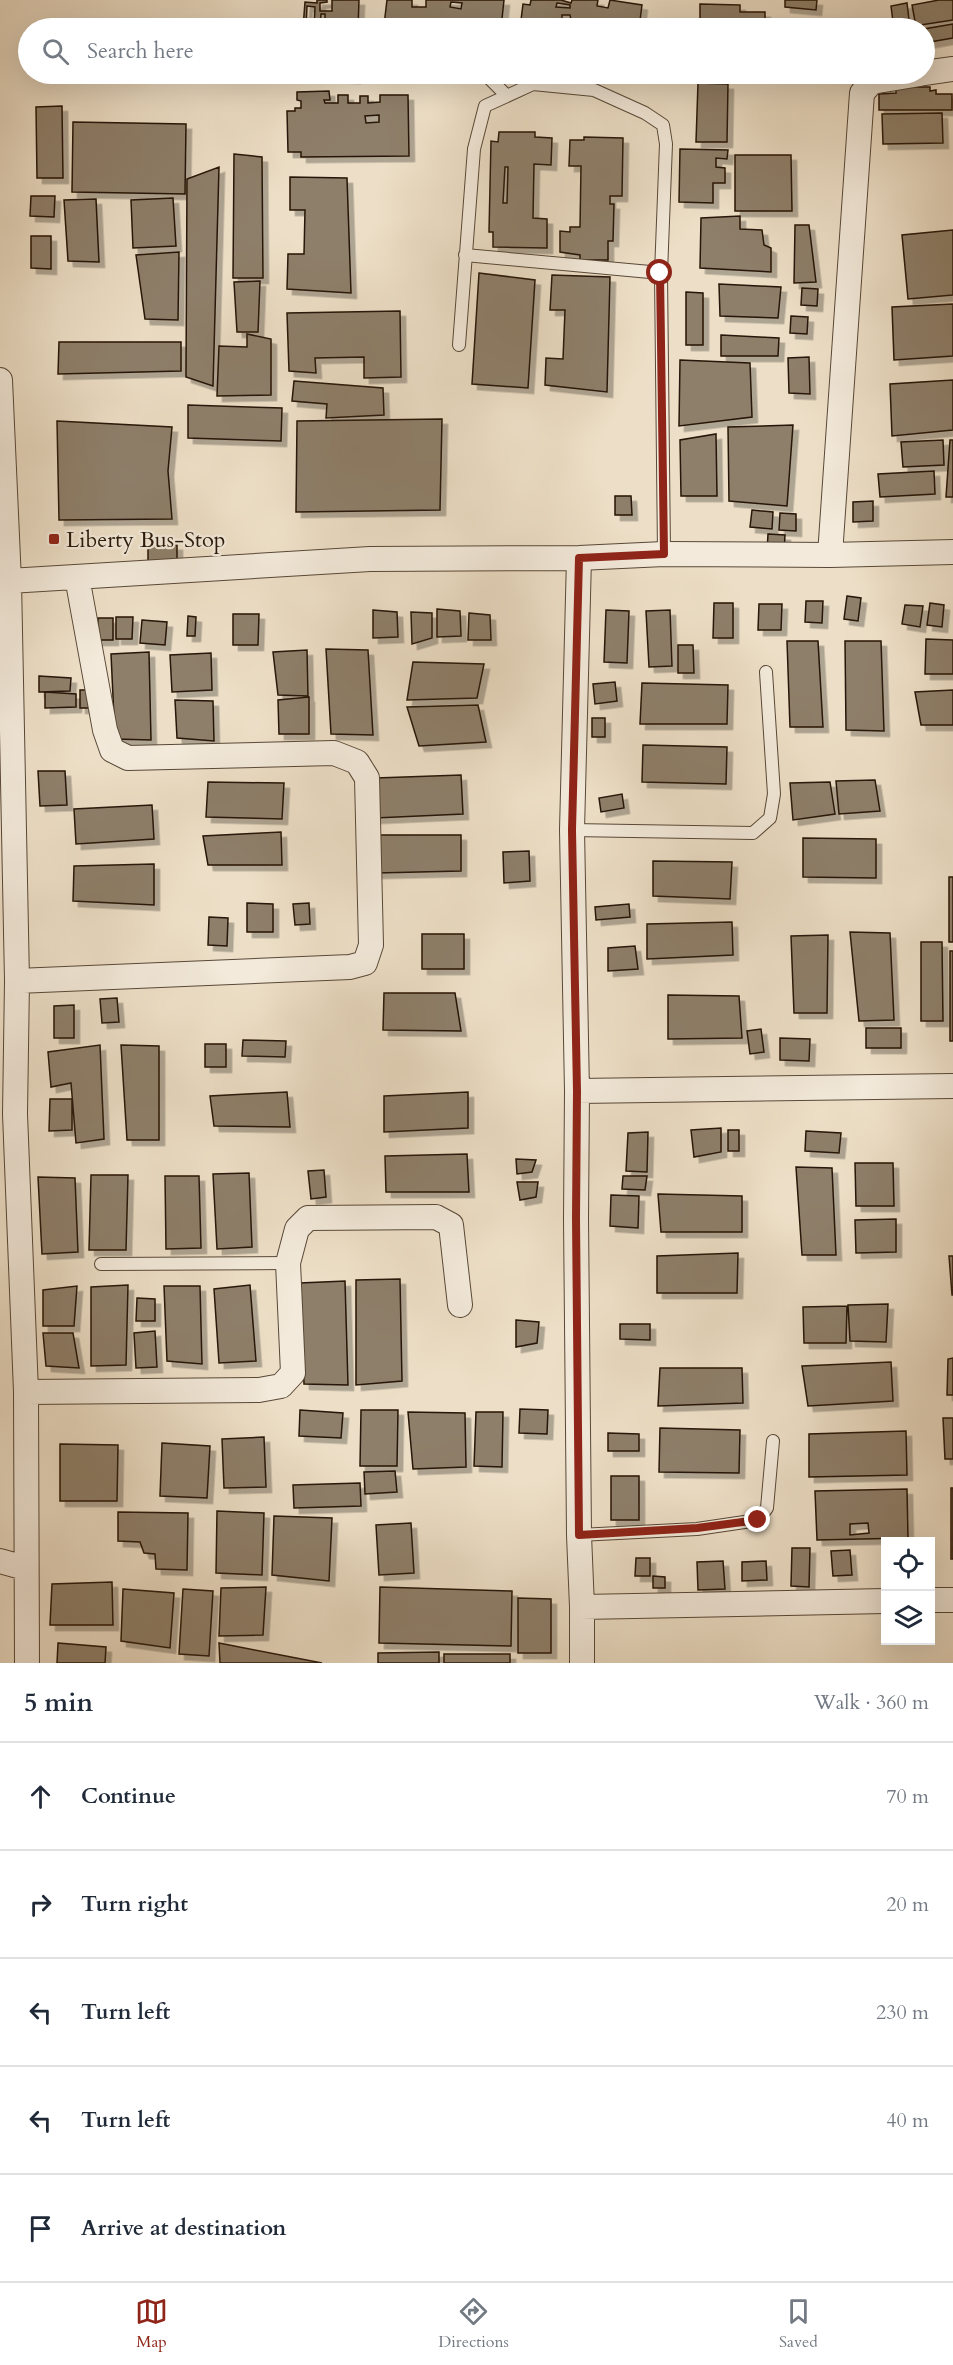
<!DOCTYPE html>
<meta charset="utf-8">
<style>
:root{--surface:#fff;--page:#f2f2f3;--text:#1f2937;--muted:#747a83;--line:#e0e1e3;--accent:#8f2418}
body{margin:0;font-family:Cardo,serif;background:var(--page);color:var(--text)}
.controls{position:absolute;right:18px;bottom:18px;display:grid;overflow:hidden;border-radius:0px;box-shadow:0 6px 24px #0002}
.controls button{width:54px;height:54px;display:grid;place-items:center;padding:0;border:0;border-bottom:2px solid var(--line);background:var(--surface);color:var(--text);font:30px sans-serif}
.stop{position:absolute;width:18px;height:18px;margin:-14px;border:4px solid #8f2418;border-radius:50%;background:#fff}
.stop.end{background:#8f2418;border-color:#fff;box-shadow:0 2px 6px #0008}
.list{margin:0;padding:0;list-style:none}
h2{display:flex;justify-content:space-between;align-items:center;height:78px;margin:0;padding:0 24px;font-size:26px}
h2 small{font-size:20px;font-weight:400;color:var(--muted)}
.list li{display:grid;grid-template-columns:39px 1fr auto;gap:18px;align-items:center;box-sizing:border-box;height:108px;padding:0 24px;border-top:2px solid var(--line)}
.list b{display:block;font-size:22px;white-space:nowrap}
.list em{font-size:20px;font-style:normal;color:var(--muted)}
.icon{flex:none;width:33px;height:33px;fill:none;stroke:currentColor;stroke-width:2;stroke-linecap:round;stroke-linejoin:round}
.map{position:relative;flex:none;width:953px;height:1663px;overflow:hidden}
.search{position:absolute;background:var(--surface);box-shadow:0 6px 24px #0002;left:18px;right:18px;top:18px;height:66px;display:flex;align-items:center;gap:15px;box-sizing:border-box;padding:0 21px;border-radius:33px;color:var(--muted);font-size:22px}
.sheet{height:618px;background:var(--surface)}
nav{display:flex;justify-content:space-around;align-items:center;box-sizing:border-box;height:84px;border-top:2px solid var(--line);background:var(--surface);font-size:16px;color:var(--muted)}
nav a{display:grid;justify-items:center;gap:3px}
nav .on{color:var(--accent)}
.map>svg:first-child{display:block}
.building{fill:#8e7f6b;stroke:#271607;stroke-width:1.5;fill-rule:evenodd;filter:url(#shadow)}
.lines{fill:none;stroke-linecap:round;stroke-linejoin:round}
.service-casing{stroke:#584837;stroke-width:14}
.minor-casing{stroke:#584837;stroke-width:26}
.service{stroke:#f3eadb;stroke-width:12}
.minor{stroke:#f3eadb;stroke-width:24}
.route{stroke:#8f2418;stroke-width:8}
.poi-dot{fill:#8f2418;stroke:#f3eadb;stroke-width:2}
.labels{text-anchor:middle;stroke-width:4.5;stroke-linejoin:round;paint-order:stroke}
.poi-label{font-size:22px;fill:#271607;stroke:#f3eadb;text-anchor:start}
</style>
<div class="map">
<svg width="953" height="1663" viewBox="0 0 953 1663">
<defs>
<filter id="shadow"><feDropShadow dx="5.5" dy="5.5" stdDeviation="0" flood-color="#0004"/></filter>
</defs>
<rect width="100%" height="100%" fill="#eddfc7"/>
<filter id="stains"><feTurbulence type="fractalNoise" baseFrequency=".00333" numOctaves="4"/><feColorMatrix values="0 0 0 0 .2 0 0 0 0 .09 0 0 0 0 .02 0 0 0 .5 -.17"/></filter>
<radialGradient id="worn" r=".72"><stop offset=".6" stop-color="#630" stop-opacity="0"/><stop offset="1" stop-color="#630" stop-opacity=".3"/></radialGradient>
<!-- building -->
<path class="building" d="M317 0H327V2L320 3V11H332V0H359L358 28H325V14H321L320 28H314L315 7 307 6 306 28H303L305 2 317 3Z
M387 0H412V7H426V0H504L501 28H405L384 25ZM451 2 462 3 461 9 450 7Z
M531 0H561L571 3 572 0H598L597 6 608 8 610 0 642 5 639 28H594L590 24 587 28H520L523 4 530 5ZM557 3 570 5V8L556 7ZM562 15H570L571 20 562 19Z
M785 0H817L816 10 785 7Z
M939 0H953V20L901 28 900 23 915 21 912 5Z
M907 3 909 20 893 22 891 6Z
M700 4 740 5V12H765V28H700Z
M953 24V38L924 43V29Z
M321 74H355V78L320 76Z
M698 83 728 84 727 142H696Z
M896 87H930V91L936 90V94H952V110H879V94L896 93Z
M329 91 330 100H324L325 103H338V95H348V103H360V96H368V103L380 102V95H408L409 156 301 157V152H288L287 111H295V108H301V101L297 100V92ZM379 115V122L366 123 365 116Z
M62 106 63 178H37L36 107Z
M942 113 943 143 883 144 882 114Z
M73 122 186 124 185 194 72 192Z
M499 132H535V137L552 138 551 165 534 164 533 218 547 219V248L493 247V232H489L491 141 498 142ZM505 167H508L507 203H503Z
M584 137 623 138 622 196H610V204H614L613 241H608V260H580V255L560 252V231L570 232V227H580L581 166H569L570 140H584Z
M680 149 728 150 727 159 716 158V167L725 168V183H713V203L679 202Z
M234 154 262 157 263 278H233Z
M735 155H791L792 211H735Z
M219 167 213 386 186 377 187 179Z
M290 177 347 178 351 293 287 289 288 254H304L305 210H290Z
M31 196H55L54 217 30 216Z
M173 198 176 246 133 248 131 200Z
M96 199 99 262 68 261 64 200Z
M740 216V229L762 230 764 245 771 248V272L700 268 701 218Z
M795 225H809L816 282 794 283Z
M953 230V295L908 299 902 235Z
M31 236H51V269L31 268Z
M179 252 178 320 145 319 136 255Z
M479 273 535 280 528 388 472 384Z
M552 275 610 277 607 392 545 385 546 358 563 359 565 310H550Z
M260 281 258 332H237L234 282Z
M719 284 781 287 778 318 720 316Z
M802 288 818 289 817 306 801 305Z
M686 292 703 293V345H686Z
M953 304V356L894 360 892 307Z
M400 311 401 377 364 378V357L315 358 316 373 289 371 287 313Z
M791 316 808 317 807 334 790 333Z
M247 334 271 339V395L217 396 219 346 247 347Z
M721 335 779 338 778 356H721Z
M59 342H181V371L58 374Z
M809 357 810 394 789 393 788 358Z
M680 360 750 363 752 417 679 426Z
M953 380V430L892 436 890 384Z
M294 381 383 388 384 415 326 418 327 404 292 401Z
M188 405 282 408 281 441 188 438Z
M442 419 440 510 296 512 297 421Z
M57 421 172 427 168 471 172 519 59 520Z
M793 425 787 506 729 501 728 427Z
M716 434 717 496H681L680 440Z
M943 440 944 465 903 467 901 442Z
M950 440H953V497H946Z
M934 471 935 494 880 497 878 474Z
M615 496H631L632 515H615Z
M873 501V521L853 522V502Z
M752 510 773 512 772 529 750 527Z
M780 513 796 514V531L779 530Z
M768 534 785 535 784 552 767 551Z
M148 545H177V564H148Z
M847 596 861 598 858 621 844 619Z
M806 601H823L822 623 805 622Z
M714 603H733V638H713Z
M930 603 944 605 942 627 927 625Z
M759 604H782L781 630H758Z
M905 605 923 606 920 627 902 624Z
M437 609 460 611 461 636 437 637Z
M373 610 397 612 398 637 373 638Z
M606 610 629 611 627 663 604 662Z
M670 610 672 666 649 667 646 611Z
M411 612 432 613V638L412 644Z
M469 613 490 615 491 640H468Z
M233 614H259L258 645H233Z
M188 616 196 617 195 636H187Z
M116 617H133L132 639H116Z
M98 618H113V640H97Z
M142 620 167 622 165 645 140 643Z
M926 639 953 640V674H925Z
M787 641H818L823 727H790Z
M845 641H881L884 731 846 730Z
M678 645H693L694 673H678Z
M326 649 368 650 373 735 331 734Z
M307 650 308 696 278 695 273 652Z
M149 652 151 740 115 739 111 654Z
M211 653 212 690 172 692 170 655Z
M413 662 484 664 477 698 407 700Z
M39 676 71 678 70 691 39 692Z
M615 682 617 701 595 704 593 684Z
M642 683 728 685 727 724H640Z
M80 690H90V708H80Z
M953 690V725H921L915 692Z
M45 692 76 694V707L45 708Z
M309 697V734H279L278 700Z
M175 700 213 701 214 741 177 738Z
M478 705 486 742 419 746 407 707Z
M592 718H605V737H592Z
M643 745 727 747 726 784 642 782Z
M38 771H65L67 805 40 806Z
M461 775 463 814 375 818 376 778Z
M875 780 880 811 839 814 836 781Z
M208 782 284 783 282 819 206 817Z
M830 782 835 814 793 820 790 783Z
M622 794 624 808 601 812 599 798Z
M152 805 154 839 76 844 74 809Z
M281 832 282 865H208L203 836Z
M377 835H461V871L376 873Z
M803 838 876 839V878L803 877Z
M529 851 530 881 504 883 503 852Z
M653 861 732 862 730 899 653 896Z
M154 864V905L73 901 74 866Z
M949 877H953V942H949Z
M247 903 273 904V932H247Z
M309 903 310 924 295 925 293 904Z
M629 904 630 917 596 920 595 907Z
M209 917 228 918 227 946 208 945Z
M732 922 733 955 647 959V924Z
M850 932 890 933 894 1020 859 1021Z
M422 934H464V969H422Z
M828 935 827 1013H794L791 936Z
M921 942H942L943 1021H921Z
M635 946 638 969 608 971V948Z
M950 951H953V1041H950Z
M384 993H455L461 1031 383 1030Z
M668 995 739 996 742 1038 668 1039Z
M117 998 119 1022 102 1023 100 999Z
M74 1005V1038H54V1006Z
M866 1028H901V1048H866Z
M761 1029 764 1052 750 1054 747 1031Z
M780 1038 810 1039 809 1061 780 1060Z
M243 1040 286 1041 285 1057 242 1056Z
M205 1044H226V1067H205Z
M100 1045 104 1139 76 1143 71 1083 51 1087 48 1052Z
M121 1045 159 1046V1140H127Z
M287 1092 290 1127 214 1126 210 1096Z
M468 1092V1128L384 1132V1096Z
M50 1099H72V1130L49 1131Z
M721 1128V1152L694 1157 691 1130Z
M728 1130H739V1151H728Z
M806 1131 841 1133 839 1153 805 1151Z
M648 1132 647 1172 626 1171 628 1133Z
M467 1154 469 1192H386L385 1156Z
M516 1159 536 1160 532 1172 517 1174Z
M855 1163H893L894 1206H856Z
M796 1167 832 1168 836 1255H802Z
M324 1170 326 1197 311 1199 308 1171Z
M249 1173 252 1247 217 1249 213 1174Z
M91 1175H128L126 1250H89Z
M165 1176H199L201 1248 166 1249Z
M623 1176H647L645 1190 622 1189Z
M38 1177 75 1178 78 1252 42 1254Z
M517 1182H538L536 1197 520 1200Z
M658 1194 742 1196V1232H661Z
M611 1195 639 1196 638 1228 610 1226Z
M896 1219V1252L856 1253 855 1220Z
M738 1253 737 1293H657V1256Z
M949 1256H953V1295H952Z
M400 1279 402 1381 356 1385V1280Z
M345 1281 348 1385 304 1384 300 1283Z
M128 1285 126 1365 91 1366V1287Z
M250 1285 256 1361 219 1363 214 1289Z
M77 1286 74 1326H43V1290Z
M164 1286H200L202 1364 167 1361Z
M137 1298 155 1299V1321H136Z
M888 1304 886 1342 850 1341 848 1305Z
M847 1306 846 1343H804L803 1307Z
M516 1320 539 1322 537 1343 516 1347Z
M620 1324H650V1340L620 1339Z
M155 1331 157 1367 136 1368 134 1333Z
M43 1333H73L79 1368 46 1366Z
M953 1358V1395H947L948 1359Z
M891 1362 893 1401 808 1406 802 1366Z
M660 1368H742L743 1403 658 1406Z
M520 1409 548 1410 547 1434 519 1433Z
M300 1410 343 1413 341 1438 299 1436Z
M361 1410H398L397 1466H360Z
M408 1412 465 1413 466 1467 413 1469Z
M476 1412H503L502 1467 474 1466Z
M943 1418H953V1459H945Z
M660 1428 740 1430 739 1473 659 1472Z
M906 1431 907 1475 809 1477V1434Z
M608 1433 639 1434V1451H608Z
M264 1437 266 1487 224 1488 222 1439Z
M162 1443 210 1446 207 1498 160 1496Z
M60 1444 118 1445 117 1501H60Z
M395 1471 397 1492 365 1494 364 1472Z
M611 1476H639V1520H611Z
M360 1483 361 1506 294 1508 293 1485Z
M951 1488H953V1559H951Z
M907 1489 908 1538 817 1540 815 1491ZM868 1523 869 1533 850 1535V1524Z
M217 1511 264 1513 262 1575 216 1573Z
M118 1512 188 1513 187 1570 156 1569 155 1554 144 1553 140 1542 118 1541Z
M274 1516 332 1518 329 1581 272 1575Z
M411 1523 414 1573 379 1575 376 1525Z
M792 1548H810L809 1587 791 1586Z
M850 1550 852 1575 833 1576 831 1551Z
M636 1558H650V1576H635Z
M723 1561 725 1589 698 1590 697 1562Z
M766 1561 767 1580 742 1581V1562Z
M653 1576 665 1577V1588H653Z
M112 1582 113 1625H50L52 1584Z
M266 1587 263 1635 219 1636 221 1588Z
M380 1587 512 1591 511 1646 379 1643Z
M123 1589 174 1593 170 1648 121 1641Z
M183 1589 213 1591 209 1656 179 1654Z
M518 1598 551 1599V1653H518Z
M58 1643 106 1647 105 1663H57Z
M219 1643 322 1663H220Z
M439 1652V1663H378V1653Z
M444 1654H510V1663H444Z"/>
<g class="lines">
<!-- service casing -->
<g class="service-casing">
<path id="service" d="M485 74 507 96
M465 255 661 273
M459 345 474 149 485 106 533 84 594 90 645 113 663 125 666 144 661 273 664 554
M572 830 753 833 770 818 774 794 766 672
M101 1264 288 1263
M579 1535 697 1529 758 1520 767 1508 773 1441"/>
</g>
<!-- minor casing -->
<g class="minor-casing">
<path id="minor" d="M924 73 953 69
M0 380 9 581 17 981 15 1114 26 1392 27 1663
M830 555 862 93 872 82 920 74
M579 558 572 830 577 1091 576 1218 579 1535 582 1607V1663
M9 581 370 559 579 558 664 554 830 555 953 552
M17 981 350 967 365 963 371 945 367 778 357 762 334 753 128 758 112 750 105 730 77 577
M577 1091 953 1086
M26 1392 259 1390 281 1386 293 1373 288 1263 297 1229 308 1218 436 1217 451 1225 460 1305
M0 1561 25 1568
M930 1600H953
M582 1607 886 1601"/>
</g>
<!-- service -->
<use href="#service" class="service"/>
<!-- minor -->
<use href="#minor" class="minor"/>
</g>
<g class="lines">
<!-- route -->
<path class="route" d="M660 273 664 554 579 558 572 830 577 1091 576 1218 579 1535 697 1528 758 1520"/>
</g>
<!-- markers -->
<rect class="poi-dot" x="48" y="533" width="12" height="12" rx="3"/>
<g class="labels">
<!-- poi labels -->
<g class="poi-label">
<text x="66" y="547">Liberty Bus-Stop</text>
</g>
</g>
<rect width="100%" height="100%" filter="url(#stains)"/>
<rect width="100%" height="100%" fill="url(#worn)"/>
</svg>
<div class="controls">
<button><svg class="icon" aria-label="locate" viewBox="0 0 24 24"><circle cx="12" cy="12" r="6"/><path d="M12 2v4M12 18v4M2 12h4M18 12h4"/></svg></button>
<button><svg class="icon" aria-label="layers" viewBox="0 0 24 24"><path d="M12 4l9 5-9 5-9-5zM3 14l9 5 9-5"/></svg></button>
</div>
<div class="stop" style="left:660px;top:273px"></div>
<div class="stop end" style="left:758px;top:1520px"></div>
<div class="search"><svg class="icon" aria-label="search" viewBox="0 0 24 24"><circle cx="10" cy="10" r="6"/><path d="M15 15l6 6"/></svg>Search here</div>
</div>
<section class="sheet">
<h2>5 min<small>Walk · 360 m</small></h2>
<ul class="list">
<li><svg class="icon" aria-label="ahead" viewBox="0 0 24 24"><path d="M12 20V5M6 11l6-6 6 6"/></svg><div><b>Continue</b></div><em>70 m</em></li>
<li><svg class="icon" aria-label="right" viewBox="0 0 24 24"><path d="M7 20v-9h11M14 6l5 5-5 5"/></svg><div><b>Turn right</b></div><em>20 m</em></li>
<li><svg class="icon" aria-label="left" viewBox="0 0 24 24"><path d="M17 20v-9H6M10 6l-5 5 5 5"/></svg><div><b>Turn left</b></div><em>230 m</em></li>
<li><svg class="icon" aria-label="left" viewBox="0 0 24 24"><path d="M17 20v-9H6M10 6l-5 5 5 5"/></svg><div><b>Turn left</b></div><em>40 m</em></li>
<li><svg class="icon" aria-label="arrive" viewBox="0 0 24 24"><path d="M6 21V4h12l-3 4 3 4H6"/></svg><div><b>Arrive at destination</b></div></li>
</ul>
</section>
<nav>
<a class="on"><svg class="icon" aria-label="map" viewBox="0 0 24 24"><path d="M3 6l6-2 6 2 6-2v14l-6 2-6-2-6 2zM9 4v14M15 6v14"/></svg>Map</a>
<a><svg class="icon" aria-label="directions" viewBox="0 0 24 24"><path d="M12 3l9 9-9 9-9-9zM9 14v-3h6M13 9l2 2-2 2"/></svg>Directions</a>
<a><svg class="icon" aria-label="saved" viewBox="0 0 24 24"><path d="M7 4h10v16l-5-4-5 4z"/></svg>Saved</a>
</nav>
